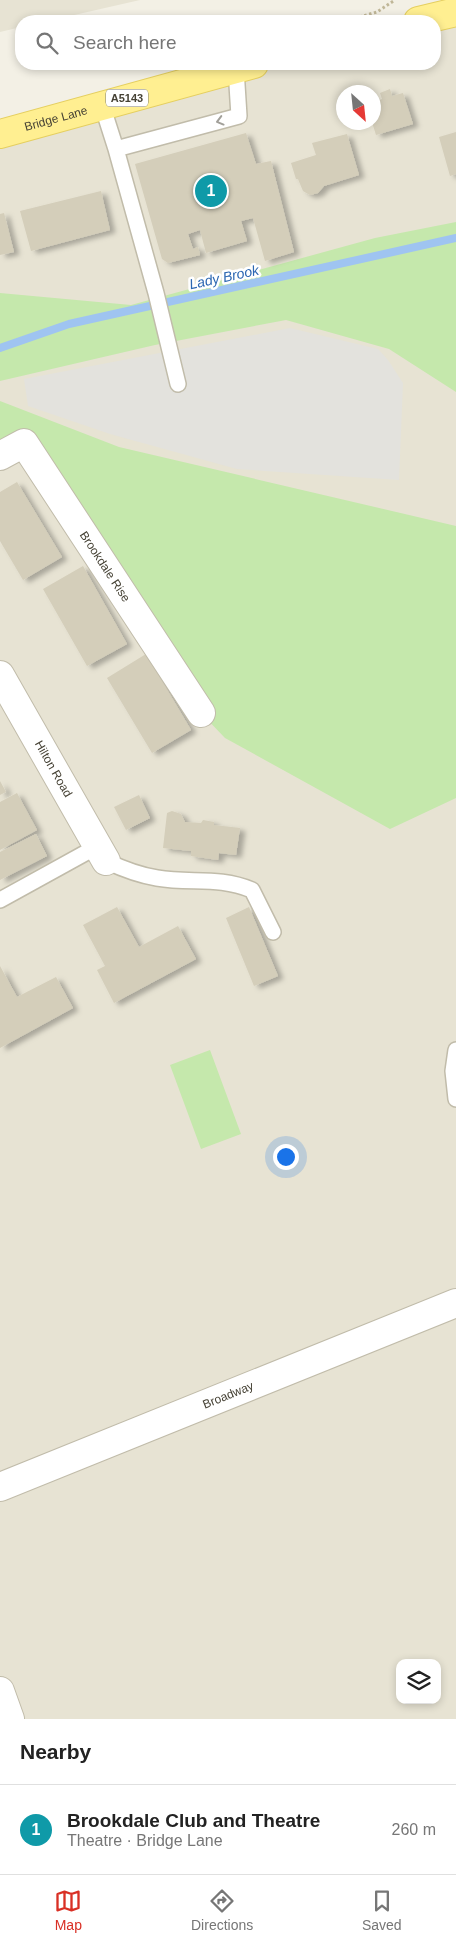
<!DOCTYPE html>
<meta charset="utf-8">
<style>
:root{--surface:#fff;--page:#f2f2f2;--text:#222;--muted:#767676;--line:#e0e0e0;--accent:#d93025}
body{margin:0;font-family:Helvetica,sans-serif;background:var(--page);color:var(--text)}
.controls{position:absolute;right:15px;bottom:15px;display:grid;overflow:hidden;border-radius:10px;box-shadow:0 2px 8px #0003}
.controls button{width:45px;height:45px;display:grid;place-items:center;padding:0;border:0;border-bottom:1px solid var(--line);background:var(--surface);color:var(--text);font:25px sans-serif}
.compass{position:absolute;left:336px;top:85px;width:45px;height:45px;border-radius:50%;background:var(--surface);box-shadow:0 2px 8px #0003;rotate:153deg}
.you{position:absolute;left:285px;top:1156px;width:18px;height:18px;margin:-12px;border:4px solid #fff;border-radius:50%;background:#1a73e8;box-shadow:0 0 0 8px #1a73e833}
.badge{display:grid;place-items:center;width:32px;height:32px;border-radius:50%;background:var(--accent);color:#fff;font-size:16px;font-weight:700}
.pin{position:absolute;translate:-50% -50%;border:2px solid #fff;box-shadow:0 1px 5px #0006}
.list{margin:0;padding:0;list-style:none}
h2{display:flex;justify-content:space-between;align-items:center;height:65px;margin:0;padding:0 20px;font-size:21px}
h2 small{font-size:16px;font-weight:400;color:var(--muted)}
.list li{display:grid;grid-template-columns:32px 1fr auto;gap:15px;align-items:center;box-sizing:border-box;height:90px;padding:0 20px;border-top:1px solid var(--line)}
.list b{display:block;font-size:19px;white-space:nowrap}
.list p{margin:0;font-size:16px;white-space:nowrap;color:var(--muted)}
.list em{font-size:16px;font-style:normal;color:var(--muted)}
.icon{flex:none;width:28px;height:28px;fill:none;stroke:currentColor;stroke-width:2;stroke-linecap:round;stroke-linejoin:round}
.map{position:relative;flex:none;width:456px;height:1719px;overflow:hidden}
.search{position:absolute;background:var(--surface);box-shadow:0 2px 8px #0003;left:15px;right:15px;top:15px;height:55px;display:flex;align-items:center;gap:12px;box-sizing:border-box;padding:0 18px;border-radius:20px;color:var(--muted);font-size:19px}
.sheet{height:155px;background:var(--surface)}
nav{display:flex;justify-content:space-around;align-items:center;box-sizing:border-box;height:70px;border-top:1px solid var(--line);background:var(--surface);font-size:14px;color:var(--muted)}
nav a{display:grid;justify-items:center;gap:2px}
nav .on{color:var(--accent)}
.map>svg:first-child{display:block}
.residential{fill:#e7e3d3;fill-rule:evenodd}
.green{fill:#c5e8ac}
.parking{fill:#e3e2dd}
.lines{fill:none;stroke-linecap:round;stroke-linejoin:round}
.stream{stroke:#9fc4f1;stroke-width:8}
.building{fill:#d4ceba;filter:url(#shadow)}
.lane-casing{stroke:#c1bcaa;stroke-width:18}
.street-casing{stroke:#c1bcaa;stroke-width:30}
.primary-casing{stroke:#e5cf60;stroke-width:30}
.path{stroke:#c0b798;stroke-width:3;stroke-dasharray:2.5 2.5;stroke-linecap:butt}
.lane{stroke:#fff;stroke-width:15}
.street{stroke:#fff;stroke-width:28}
.primary{stroke:#ffef91;stroke-width:28}
.oneway{stroke:#a2a09a}
.labels{text-anchor:middle;stroke-width:5;stroke-linejoin:round;paint-order:stroke}
.shield{fill:#fff;stroke:#7d7a71;stroke-width:1}
.shield-label{font-size:11px;font-weight:bold;fill:#454134}
.street-label{font-size:12px;fill:#454134;stroke:#fff}
.water-label{font-size:14px;font-style:italic;fill:#2c67b2;stroke:#fff}
</style>
<div class="map">
<svg width="456" height="1719" viewBox="0 0 456 1719">
<defs>
<filter id="shadow"><feDropShadow dx="5.5" dy="3" stdDeviation="2.5" flood-color="#0004"/></filter>
</defs>
<rect width="100%" height="100%" fill="#f3f0e5"/>
<!-- residential -->
<path class="residential" d="M0 0H140L48 21H21V27L0 32Z
M456 12V1719H0V134L254 64H435V21ZM344 92H374V122H344ZM400 1663H437V1700H400Z"/>
<!-- green -->
<path class="green" d="M456 222V392L389 349 286 320 155 345 0 381V293L131 305 375 238Z
M0 401 119 447 456 526V798L390 829 225 738 201 713 24 443 0 441Z
M210 1050 241 1134 201 1149 170 1065Z"/>
<!-- parking -->
<path class="parking" d="M290 328 378 349 388 360 403 383 399 480 237 469 110 434 28 406 24 379Z"/>
<g class="lines">
<!-- stream -->
<path class="stream" d="M0 348 69 324 456 238"/>
</g>
<!-- building -->
<path class="building" d="M390 89 392 96 403 93 413 124 376 135 372 122 374 102 382 99 380 93Z
M456 132V174L450 176 439 137Z
M246 133 256 164 271 161 294 252 265 261 253 218 241 221 247 241 206 253 200 230 188 234 193 249 198 247 200 255 168 263 162 259 135 164Z
M347 134 359 175 324 186 318 193 310 195 303 191 298 179H296L291 163 316 155 312 143Z
M101 191 110 230 31 251 20 211Z
M4 213 14 252 0 255V214Z
M17 482 62 557 23 580 0 541V492Z
M83 566 127 644 87 666 43 589Z
M146 654 191 730 152 753 107 678Z
M0 781 6 792 0 795Z
M17 793 37 830 0 850V802Z
M139 795 150 818 126 830 114 807Z
M172 811 181 814 185 822 201 823 203 820 214 822V825L240 828 236 855 219 853 218 860 191 856V851L163 848 167 813Z
M36 834 47 856 0 880V852Z
M117 907 139 947 178 926 196 959 114 1003 97 970 105 966 83 925Z
M249 907 278 976 254 986 226 918Z
M0 966 17 997 56 977 73 1008 0 1048Z"/>
<g class="lines">
<!-- lane casing -->
<g class="lane-casing">
<path id="lane" d="M102 105 116 149 239 116 236 69
M116 149 156 293 178 384
M106 861C123 869 138 875 157 878 191 884 218 876 252 890L273 932
M0 900 98 846
M456 1050 453 1071 456 1099"/>
</g>
<!-- street casing -->
<g class="street-casing">
<g id="street">
<path id="s1" d="M0 456 24 443 201 713"/>
<path id="s2" d="M0 675 106 861"/>
<path id="s3" d="M0 1487 456 1303"/>
<path d="M0 1691 10 1719"/>
</g>
</g>
<!-- primary casing -->
<g class="primary-casing">
<g id="primary">
<path d="M418 21 456 12"/>
<path id="s4" d="M0 134 254 64"/>
</g>
</g>
<!-- path -->
<path class="path" d="M345 21 377 12 395 0"/>
<!-- lane -->
<use href="#lane" class="lane"/>
<!-- street -->
<use href="#street" class="street"/>
<!-- primary -->
<use href="#primary" class="primary"/>
</g>
<!-- one-way arrows -->
<defs><path id="oneway-chevron" d="M-2-3.5L2.5 0L-2 3.5" fill="none" stroke-width="1.6" stroke-linecap="round" stroke-linejoin="round" transform="scale(1.25)"/></defs>
<use class="oneway" href="#oneway-chevron" transform="translate(220 121) rotate(165)"/>
<g class="labels">
<!-- shield labels -->
<rect class="shield" x="106" y="89.5" width="42" height="17" rx="4"/>
<g class="shield-label">
<text x="127" y="102">A5143</text>
</g>
<!-- street labels -->
<g class="street-label">
<text dy="4" stroke="none"><textPath href="#s4" startOffset="58">Bridge Lane</textPath></text>
<text dy="4" stroke="none"><textPath href="#s1" startOffset="175">Brookdale Rise</textPath></text>
<text dy="4" stroke="none"><textPath href="#s2" startOffset="108">Hilton Road</textPath></text>
<text dy="4" stroke="none"><textPath href="#s3" startOffset="246">Broadway</textPath></text>
</g>
<!-- water labels -->
<g class="water-label">
<text transform="translate(224 277) rotate(-12)" y="5">Lady Brook</text>
</g>
</g>
</svg>
<div class="controls">
<button><svg class="icon" aria-label="layers" viewBox="0 0 24 24"><path d="M12 4l9 5-9 5-9-5zM3 14l9 5 9-5"/></svg></button>
</div>
<svg class="compass" viewBox="-18 -18 36 36"><path d="M0-13l5 13h-10z" fill="#e53935"/><path d="M0 13l5-13h-10z" fill="#767676"/></svg>
<div class="you"></div>
<div class="pin badge" style="left:211px;top:191px;background:#0f9aa8">1</div>
<div class="search"><svg class="icon" aria-label="search" viewBox="0 0 24 24"><circle cx="10" cy="10" r="6"/><path d="M15 15l6 6"/></svg>Search here</div>
</div>
<section class="sheet">
<h2>Nearby<small></small></h2>
<ul class="list">
<li><span class="badge" style="background:#0f9aa8">1</span><div><b>Brookdale Club and Theatre</b><p>Theatre · Bridge Lane</p></div><em>260 m</em></li>
</ul>
</section>
<nav>
<a class="on"><svg class="icon" aria-label="map" viewBox="0 0 24 24"><path d="M3 6l6-2 6 2 6-2v14l-6 2-6-2-6 2zM9 4v14M15 6v14"/></svg>Map</a>
<a><svg class="icon" aria-label="directions" viewBox="0 0 24 24"><path d="M12 3l9 9-9 9-9-9zM9 14v-3h6M13 9l2 2-2 2"/></svg>Directions</a>
<a><svg class="icon" aria-label="saved" viewBox="0 0 24 24"><path d="M7 4h10v16l-5-4-5 4z"/></svg>Saved</a>
</nav>
